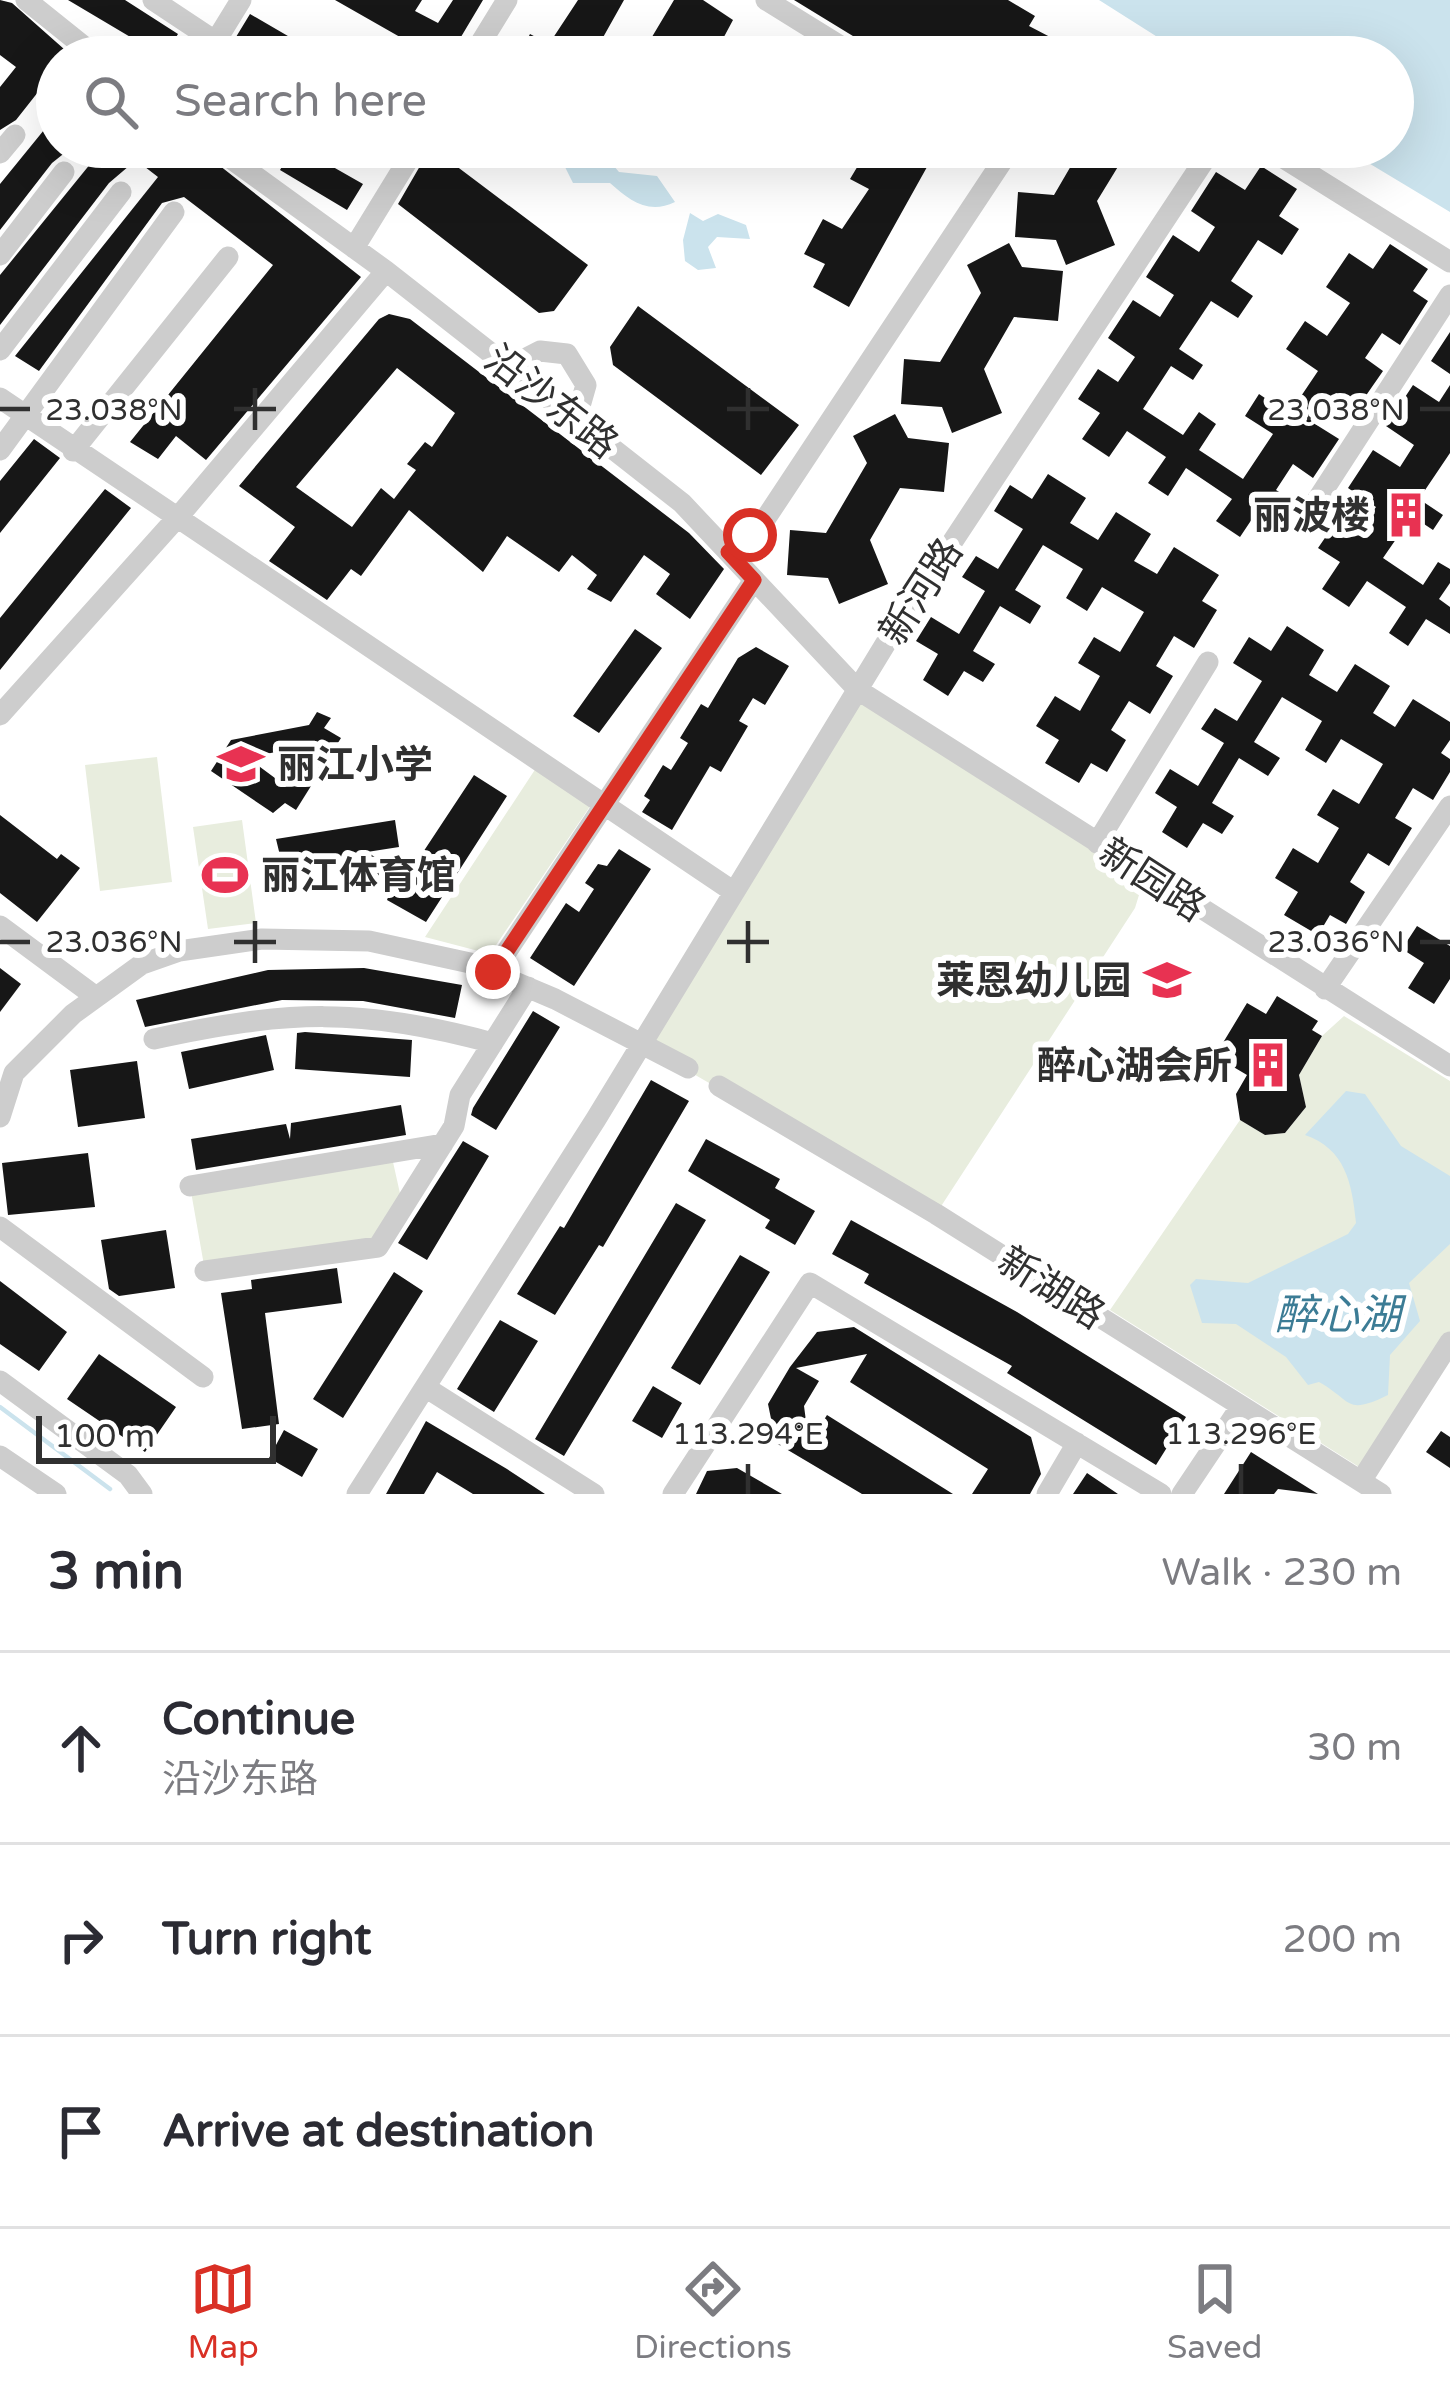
<!DOCTYPE html>
<meta charset="utf-8">
<style>
:root{--surface:#fff;--page:#f2f2f3;--text:#2b2b33;--muted:#7c7c81;--line:#e1e1e2;--accent:#d93025}
body{margin:0;font-family:"Varela Round","Noto Sans SC",sans-serif;background:var(--page);color:var(--text)}
.scale{position:absolute;left:36px;bottom:30px;width:240px;box-sizing:border-box;padding-left:12px;border:6px solid #303030;border-top:0;font-size:33px;line-height:42px;white-space:nowrap;color:#303030;-webkit-text-stroke:9px #fff;paint-order:stroke}
.stop{position:absolute;width:36px;height:36px;margin:-27px;border:9px solid #d93025;border-radius:50%;background:#fff}
.stop.end{background:#d93025;border-color:#fff;box-shadow:0 3px 12px #0008}
.list{margin:0;padding:0;list-style:none}
h2{display:flex;justify-content:space-between;align-items:center;height:156px;margin:0;padding:0 48px;font-size:51px}
h2 small{font-size:39px;font-weight:400;color:var(--muted)}
.list li{display:grid;grid-template-columns:78px 1fr auto;gap:36px;align-items:center;box-sizing:border-box;height:192px;padding:0 48px;border-top:3px solid var(--line)}
.list b{display:block;font-size:45px;white-space:nowrap}
.list p{margin:0;font-size:39px;white-space:nowrap;color:var(--muted)}
.list em{font-size:39px;font-style:normal;color:var(--muted)}
.icon{flex:none;width:66px;height:66px;fill:none;stroke:currentColor;stroke-width:2;stroke-linecap:round;stroke-linejoin:round}
.map{position:relative;flex:none;width:1450px;height:1494px;overflow:hidden}
.search{position:absolute;background:var(--surface);box-shadow:0 12px 48px #0002;left:36px;right:36px;top:36px;height:132px;display:flex;align-items:center;gap:30px;box-sizing:border-box;padding:0 42px;border-radius:66px;color:var(--muted);font-size:45px}
.sheet{height:732px;background:var(--surface)}
nav{display:flex;justify-content:space-around;align-items:center;box-sizing:border-box;height:168px;border-top:3px solid var(--line);background:var(--surface);font-size:33px;color:var(--muted)}
nav a{display:grid;justify-items:center;gap:6px}
nav .on{color:var(--accent)}
.map>svg:first-child{display:block}
.green{fill:#e8edde}
.water{fill:#cbe3ed}
.lines{fill:none;stroke-linecap:round;stroke-linejoin:round}
.stream{stroke:#cbe3ed;stroke-width:4.5}
.building{fill:#171717;fill-rule:evenodd}
.minor{stroke:#cdcdcd;stroke-width:21}
.route{stroke:#d93025;stroke-width:15}
.ticks{fill:none;stroke:#303030;stroke-width:4.5}
.labels{text-anchor:middle;stroke-width:12;stroke-linejoin:round;paint-order:stroke}
.street-label{font-size:39px;fill:#303030;stroke:#fff}
.poi-label{font-size:39px;font-weight:bold;fill:#303030;stroke:#fff;text-anchor:end}
.water-label{font-size:42px;font-style:italic;fill:#3c7c95;stroke:#fff}
.ticks-label{font-size:30px;text-anchor:middle;fill:#303030;stroke:#fff;stroke-width:12;stroke-linejoin:round;paint-order:stroke}
</style>
<div class="map">
<svg width="1450" height="1494" viewBox="0 0 1450 1494">
<rect width="100%" height="100%" fill="#fff"/>
<!-- green -->
<path class="green" d="M856 692 1143 882 1135 908 936 1214 640 1043Z
M157 757 172 882 100 891 85 765Z
M538 765 597 796 490 954 425 937Z
M242 820 256 923 208 929 193 827Z
M1344 1016 1450 1081V1342L1367 1472 1110 1310 1240 1120 1265 1135 1285 1133 1306 1107 1299 1075 1322 1036Z
M391 1153 403 1207 378 1247 205 1271 190 1186Z"/>
<!-- water -->
<path class="water" d="M1099 0H1450V212L1342 147H1393V57H1189Z
M577 148 602 152 619 172 657 176 675 202C648 215 629 200 610 183H573L563 163Z
M690 213 703 221 718 214 746 225 750 239 717 237 708 247 716 268 698 270 685 261 683 240Z
M1346 1091 1365 1094 1401 1146 1450 1176V1244L1409 1283 1420 1321 1390 1355 1388 1395C1345 1416 1353 1401 1319 1382L1308 1385 1286 1357 1236 1324 1202 1323 1190 1285 1196 1279 1248 1283 1348 1234 1356 1223C1352 1182 1345 1149 1305 1135Z"/>
<g class="lines">
<!-- stream -->
<path class="stream" d="M0 1407 110 1489"/>
</g>
<!-- building -->
<path class="building" d="M0 0 12 3 73 57H57V99L42 87 16 120 0 130V87L16 67 0 55Z
M68 0H125L178 34 164 57Z
M335 0H422L415 11 438 23 453 0H483L449 57H416L421 49Z
M578 0H624L592 57H518L530 34 549 44Z
M674 0H703L733 20 718 48 698 36 686 57H640Z
M794 0H1008L1035 16 1029 26 1052 38 1042 57H873L866 44Z
M250 14 324 57H265L236 37Z
M57 114V147H72L52 163 0 230V184Z
M104 147H196L361 277 206 460 176 436 158 459 130 442 273 265 184 197 162 203 39 371 15 356 158 177 136 160 109 183 0 325V275Z
M257 147H298L363 184 347 210 280 170 284 163Z
M431 147 588 265 554 311 539 313 398 204Z
M884 147H894L927 167 849 307 813 287 825 264 804 254 823 219 842 229 869 189 850 179 865 154 876 160Z
M1082 147H1130L1097 201 1115 245 1066 265 1056 240 1015 237 1018 192 1054 195Z
M1261 166 1297 189 1279 216 1299 229 1282 255 1258 240 1231 281 1253 296 1238 318 1211 301 1179 349 1203 365 1193 380 1171 366 1143 409 1183 435 1199 412 1216 424 1199 450 1243 479 1273 434 1245 416 1259 394 1289 414 1318 371 1286 349 1305 321 1327 336 1350 303 1326 287 1349 253 1373 269 1390 244 1428 269 1413 291 1428 301 1400 345 1382 333 1365 358 1383 371 1358 407 1336 393 1315 424 1339 439 1313 478 1293 464 1276 490 1298 504 1278 536 1252 519 1240 537 1216 521 1232 499 1186 468 1168 496 1148 483 1166 457 1127 431 1109 457 1082 439 1100 413 1078 399 1098 369 1118 382 1135 357 1108 338 1133 300 1160 317 1174 295 1146 277 1173 235 1199 252 1215 227 1191 211 1216 172 1245 190Z
M1009 243 1022 267 1063 271 1058 321 1014 317 984 369 1002 413 952 433 942 407 901 404 904 359 940 362 981 293 967 265Z
M638 306 799 425 761 475 613 365 610 347Z
M389 314 410 319 689 533 724 569 690 619 656 594 670 574 644 555 611 602 587 589 597 575 572 555 559 572 507 536 483 572 409 510 361 576 351 569 327 600 269 561 295 527 239 486 379 319ZM397 368 455 413 432 447 425 442 407 464 416 470 394 499 381 488 352 527 296 487Z
M1450 332V374L1431 361Z
M1413 385 1439 402 1450 385V453L1419 499 1443 515 1433 530 1412 516 1383 558 1423 585 1438 562 1450 569V583L1439 599 1450 607V634L1426 619 1408 646 1389 633 1406 607 1367 581 1349 607 1322 589 1340 562 1318 548 1338 519 1359 532 1376 507 1348 488 1373 450 1400 467 1414 445 1386 426Z
M895 414 908 438 949 443 944 492 900 488 870 540 888 584 839 604 828 578 787 575 790 530 826 533 867 463 853 436Z
M34 439 60 458 0 533V481Z
M1048 474 1086 498 1070 523 1098 540 1116 512 1151 534 1134 561 1157 574 1174 547 1219 575 1202 601 1217 610 1194 648 1174 636 1156 666 1173 676 1150 714 1129 701 1111 730 1126 740 1107 772 1091 763 1079 783 1045 763 1059 740 1036 726 1055 696 1080 711 1100 676 1078 663 1094 637 1120 652 1144 612 1102 587 1087 611 1066 598 1083 569 1043 545 1015 590 1041 606 1030 624 1000 606 973 651 995 664 983 682 964 671 948 696 923 680 938 654 916 641 931 617 959 634 985 591 962 577 976 556 998 569 1023 529 994 511 1010 485 1032 499Z
M105 489 131 508 0 670V618Z
M1287 626 1324 650 1309 675 1337 692 1355 664 1390 686 1373 713 1395 727 1413 699 1450 722V740L1441 753 1450 759V772L1433 800 1413 788 1395 818 1412 828 1389 866 1368 853 1350 882 1365 892 1346 924 1330 915 1318 935 1284 915 1298 892 1275 878 1293 848 1318 863 1339 828 1317 815 1333 789 1359 804 1383 764 1341 739 1326 763 1305 750 1322 721 1282 697 1254 742 1280 758 1268 776 1239 758 1212 803 1234 816 1222 834 1203 823 1187 848 1162 832 1177 807 1155 793 1170 769 1198 786 1224 743 1201 729 1215 708 1237 721 1262 681 1233 663 1249 637 1271 651Z
M635 629 662 648 599 733 573 716Z
M756 647 789 666 765 705 753 698 739 721 748 726 721 772 710 766 672 830 642 812 650 800 644 796 663 765 671 770 688 743 680 738 701 704 708 708 738 658Z
M317 712 331 718 324 728 341 738 296 810 285 803 273 813 211 771 231 740 309 725ZM316 743 283 784 248 758Z
M474 775 507 796 426 922 387 900 392 887 366 870 362 853 283 868 276 839 395 820 399 847 367 852 398 872 401 863 404 881Z
M0 815 57 859 61 854 80 868 37 922 0 893Z
M619 849 651 869 574 986 530 958 566 903 579 912 594 889 585 883 598 864 607 866Z
M1417 926 1450 946V979L1434 1004 1408 988 1424 963 1402 949Z
M0 968 21 984 0 1012Z
M364 968 462 985 455 1018 363 1001 282 1000 145 1027 136 1000 268 970Z
M1277 996 1318 1021 1312 1030 1322 1036 1299 1075 1306 1107 1285 1133 1265 1135 1240 1120 1236 1094 1247 1075 1215 1056 1247 1003 1266 1014Z
M533 1011 560 1027 496 1130 471 1115 473 1108Z
M305 1032 412 1040 410 1077 295 1069 297 1033Z
M266 1035 274 1070 189 1089 181 1052Z
M137 1061 145 1118 78 1127 70 1070Z
M651 1080 689 1101 603 1247 599 1245 555 1315 517 1294 560 1226 564 1228Z
M401 1105 406 1135 196 1170 191 1139 286 1124 290 1139 291 1123Z
M706 1139 780 1179 775 1188 815 1211 795 1245 765 1228 770 1220 688 1171Z
M463 1141 489 1156 427 1260 398 1243Z
M88 1153 95 1207 8 1215 2 1163Z
M676 1203 706 1220 564 1456 535 1439Z
M851 1220 1017 1312 1186 1417 1156 1465 1007 1373 1012 1366 864 1283 869 1274 832 1254Z
M166 1230 175 1288 119 1296 109 1289 101 1240Z
M740 1255 770 1272 700 1385 671 1368Z
M337 1268 342 1303 265 1313 279 1424 242 1429 221 1293 252 1289 251 1280Z
M394 1272 423 1291 343 1418 313 1399Z
M0 1281 67 1332 39 1371 0 1344Z
M500 1320 538 1341 494 1412 457 1389Z
M854 1327 1031 1437 1041 1474 1030 1494H972L988 1469 850 1382 867 1354 796 1368 819 1381 804 1406 809 1444 827 1415 953 1494H862L776 1443 768 1404 790 1367 817 1332Z
M99 1354 176 1407 145 1452 67 1399Z
M653 1386 682 1403 662 1438 632 1421Z
M426 1421 507 1469 545 1494H473L437 1472 424 1494H386Z
M284 1430 318 1449 302 1477 269 1458Z
M1441 1431 1450 1437V1468L1426 1452Z
M1251 1452 1318 1494 1278 1489 1274 1494H1224Z
M737 1468 782 1494H696L707 1471Z
M1087 1473 1118 1494H1073Z"/>
<g class="lines">
<!-- minor -->
<path class="minor" d="M26 0 97 57
M153 0 239 57
M766 0 858 57
M206 57 241 0
M472 57 507 0
M1074 57 1079 50
M215 147 386 271 682 503 858 690 1450 1066
M370 147 380 154
M1266 147 1450 262
M0 153 15 135
M354 248 416 147
M0 255 64 172
M0 350 121 192
M509 367 540 351 567 354 586 385 576 420
M0 398 734 892
M0 450 174 212
M73 451 228 257
M1312 508 1450 295
M728 552 760 527 1009 151 1003 147
M0 715 184 510 386 271
M1097 843 1208 662
M0 926 96 997
M493 972 754 580
M1325 989 1450 806
M154 1039C286 1010 362 1007 493 1043
M719 1086 936 1214 1381 1494
M0 1117 14 1073 73 1014 142 964 179 951 262 939 369 941 470 963 555 999 688 1068
M190 1186 443 1144
M0 1227 203 1377
M205 1271 378 1247 454 1126 460 1095 528 987
M0 1381 128 1475 142 1494
M425 1387 594 1494
M0 1456 56 1494
M1361 1481 1450 1342
M357 1494 596 1119 889 638 1213 147
M673 1494 810 1283 1161 1494
M1047 1494 1077 1443
M1182 1494 1241 1406"/>
</g>
<g class="lines">
<!-- route -->
<path class="route" d="M493 972 754 580 728 552 750 535"/>
</g>
<!-- ticks -->
<path class="ticks" d="M255 388V430M748 388V430M0 409H30M234 409H276M727 409H769M1420 409H1450M255 921V963M748 921V963M0 942H30M234 942H276M727 942H769M1420 942H1450M748 1464V1494M1241 1464V1494"/>
<!-- icons -->
<defs>
<g id="building-bare" transform="scale(3.6)"><path d="M-4-6H4V6H1V3H-1V6H-4ZM-2.5-4.3h1.7v1.8h-1.7ZM.8-4.3h1.7v1.8H.8ZM-2.5-1h1.7V.8h-1.7ZM.8-1h1.7V.8H.8Z" fill="#e83252" stroke="#fff" stroke-width="2.5" paint-order="stroke"/></g>
<g id="school-bare" transform="scale(3.6)"><path d="M0-5L7-2L0 1L-7-2ZM-4 1L0 2.5L4 1V4Q0 6-4 4Z" fill="#e83252" stroke="#fff" stroke-width="2.5" paint-order="stroke"/></g>
<g id="stadium-bare" transform="scale(3.6)"><path d="M0-5a6.5 5 0 1 0 0 10a6.5 5 0 1 0 0-10ZM-3.5-1.8h7v3.6h-7Z" fill="#e83252" stroke="#fff" stroke-width="2.5" paint-order="stroke"/></g>
</defs>
<g fill-rule="evenodd">
<use href="#building-bare" x="1406" y="515"/>
<use href="#school-bare" x="241" y="764"/>
<use href="#stadium-bare" x="225" y="875"/>
<use href="#school-bare" x="1167" y="980"/>
<use href="#building-bare" x="1268" y="1065"/>
</g>
<g class="labels">
<!-- street labels -->
<g class="street-label">
<text transform="translate(552 401) rotate(38)" y="14">沿沙东路</text>
<text transform="translate(920 591) rotate(-57)" y="14">新河路</text>
<text transform="translate(1153 879) rotate(33)" y="14">新园路</text>
<text transform="translate(1052 1287) rotate(32)" y="14">新湖路</text>
</g>
<!-- poi labels -->
<g class="poi-label">
<text x="1370" y="529">丽波楼</text>
<text x="277" y="778" text-anchor="start">丽江小学</text>
<text x="261" y="889" text-anchor="start">丽江体育馆</text>
<text x="1131" y="994">莱恩幼儿园</text>
<text x="1232" y="1079">醉心湖会所</text>
</g>
<!-- water labels -->
<g class="water-label">
<text x="1338" y="1329">醉心湖</text>
</g>
</g>
<g class="ticks-label">
<text x="114" y="420">23.038°N</text>
<text x="1336" y="420">23.038°N</text>
<text x="114" y="952">23.036°N</text>
<text x="1336" y="952">23.036°N</text>
<text x="748" y="1444">113.294°E</text>
<text x="1241" y="1444">113.296°E</text>
</g>
</svg>
<div class="scale">100 m</div>
<div class="stop" style="left:750px;top:535px"></div>
<div class="stop end" style="left:493px;top:972px"></div>
<div class="search"><svg class="icon" aria-label="search" viewBox="0 0 24 24"><circle cx="10" cy="10" r="6"/><path d="M15 15l6 6"/></svg>Search here</div>
</div>
<section class="sheet">
<h2>3 min<small>Walk · 230 m</small></h2>
<ul class="list">
<li><svg class="icon" aria-label="ahead" viewBox="0 0 24 24"><path d="M12 20V5M6 11l6-6 6 6"/></svg><div><b>Continue</b><p>沿沙东路</p></div><em>30 m</em></li>
<li><svg class="icon" aria-label="right" viewBox="0 0 24 24"><path d="M7 20v-9h11M14 6l5 5-5 5"/></svg><div><b>Turn right</b></div><em>200 m</em></li>
<li><svg class="icon" aria-label="arrive" viewBox="0 0 24 24"><path d="M6 21V4h12l-3 4 3 4H6"/></svg><div><b>Arrive at destination</b></div></li>
</ul>
</section>
<nav>
<a class="on"><svg class="icon" aria-label="map" viewBox="0 0 24 24"><path d="M3 6l6-2 6 2 6-2v14l-6 2-6-2-6 2zM9 4v14M15 6v14"/></svg>Map</a>
<a><svg class="icon" aria-label="directions" viewBox="0 0 24 24"><path d="M12 3l9 9-9 9-9-9zM9 14v-3h6M13 9l2 2-2 2"/></svg>Directions</a>
<a><svg class="icon" aria-label="saved" viewBox="0 0 24 24"><path d="M7 4h10v16l-5-4-5 4z"/></svg>Saved</a>
</nav>
